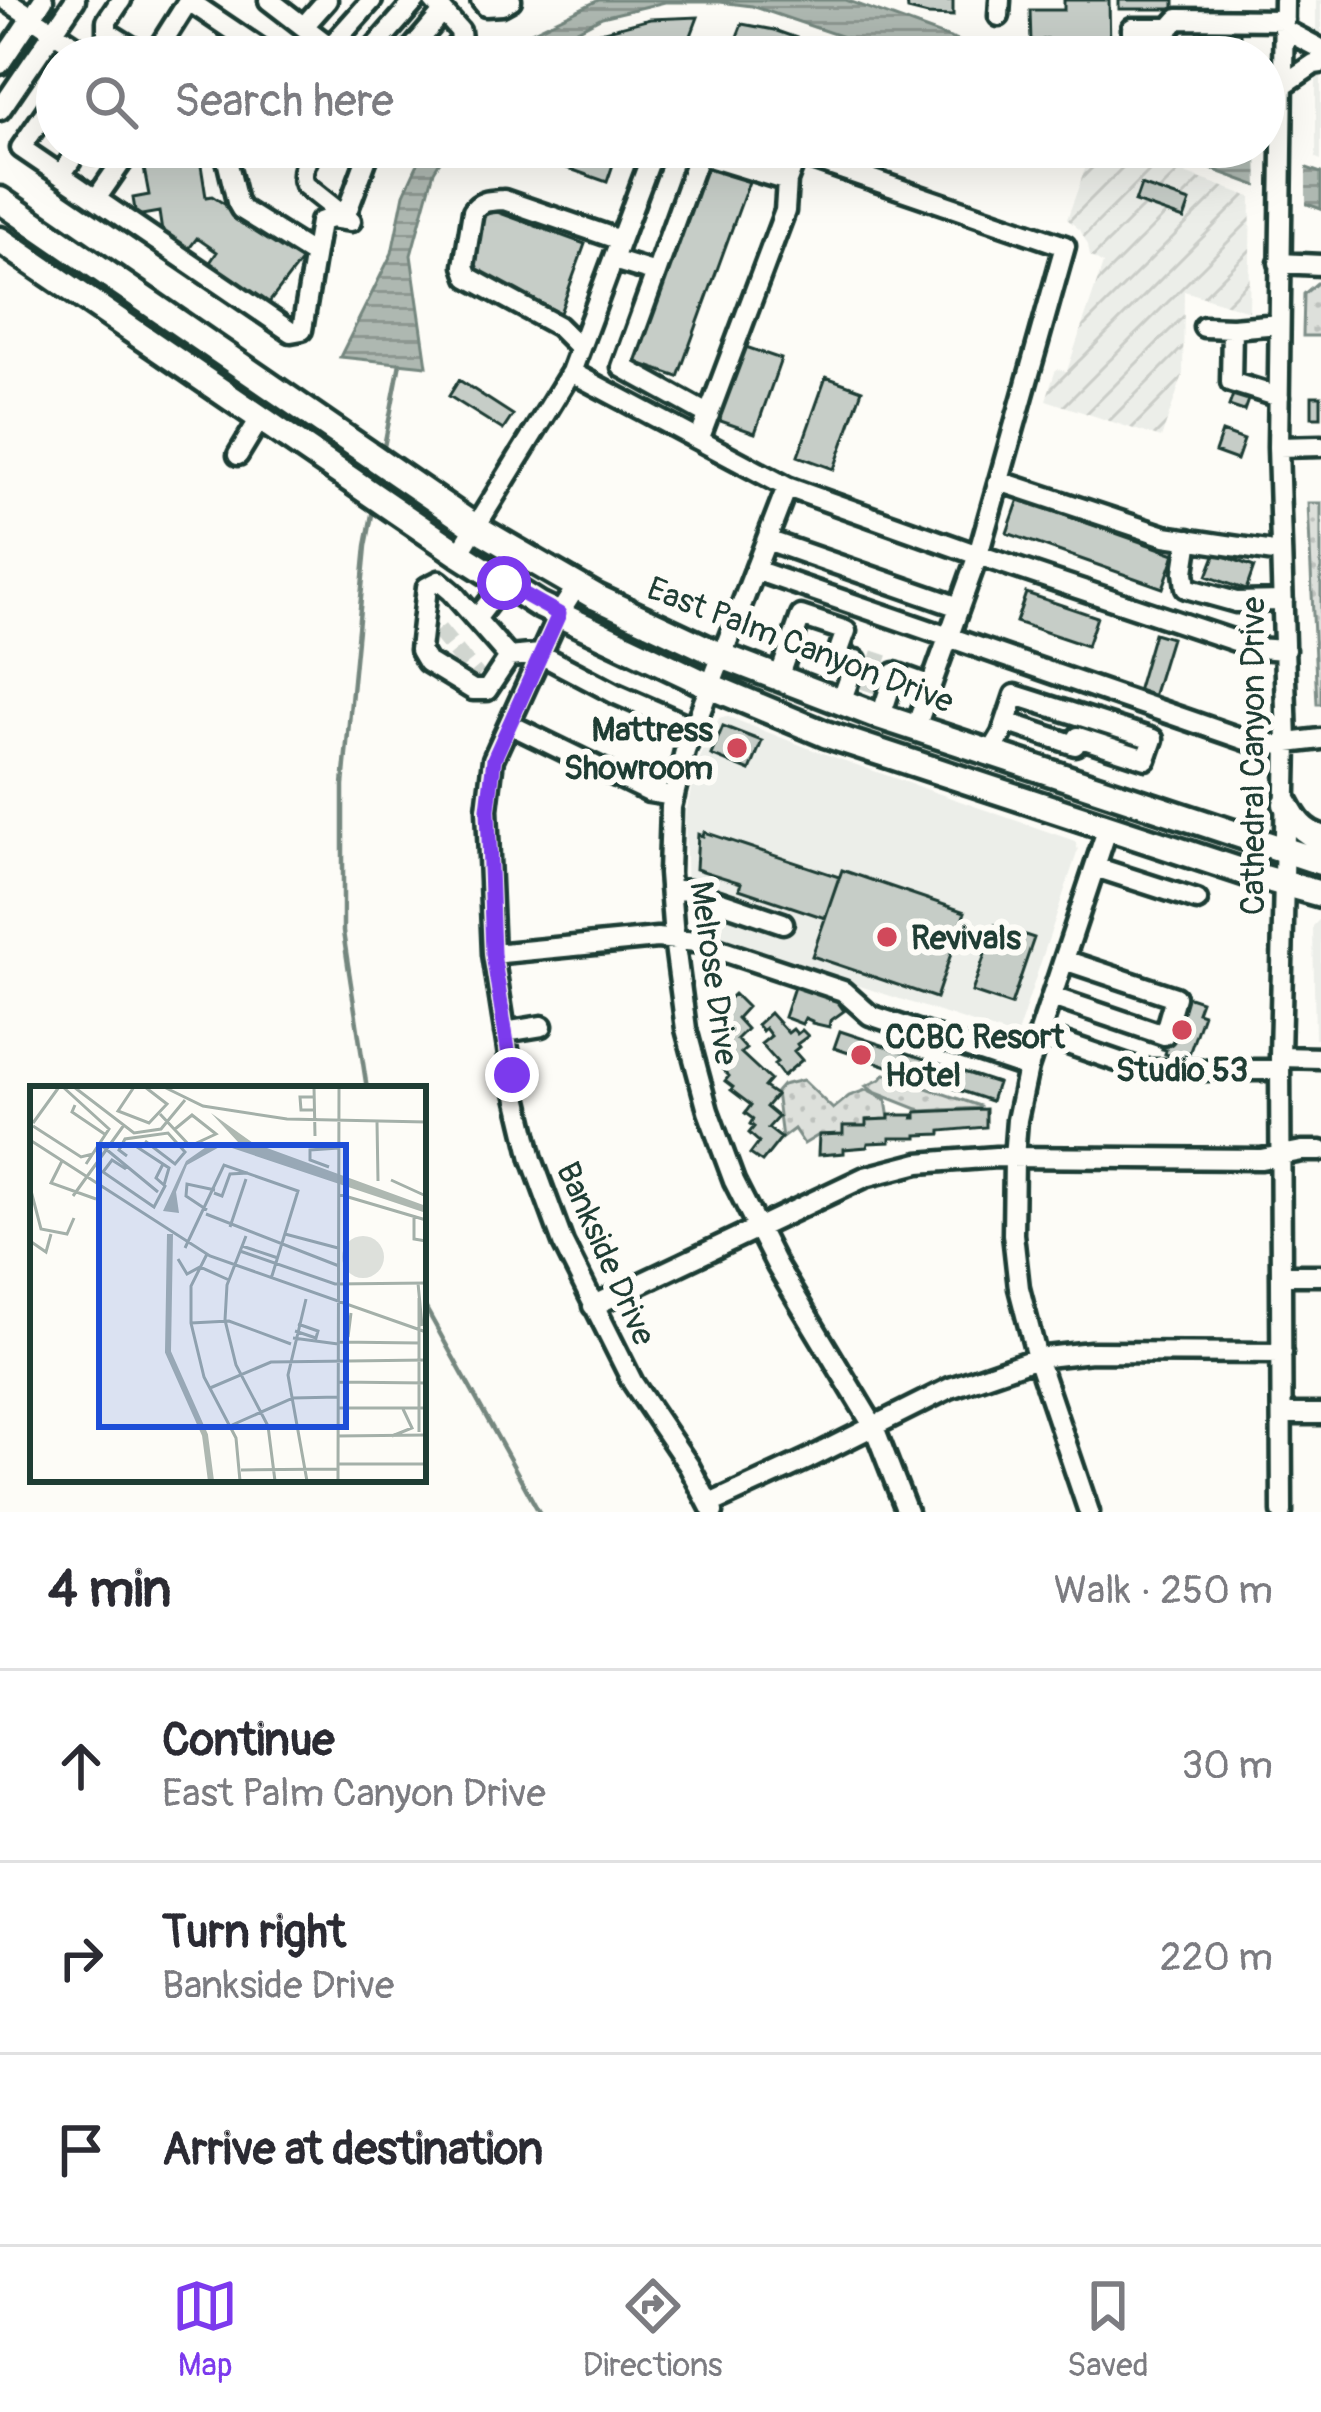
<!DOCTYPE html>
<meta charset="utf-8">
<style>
:root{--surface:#fff;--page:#f7f7f7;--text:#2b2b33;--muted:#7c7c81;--line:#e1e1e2;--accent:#7c3aed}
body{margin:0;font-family:Pangolin,sans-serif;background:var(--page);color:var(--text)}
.stop{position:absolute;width:36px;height:36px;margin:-27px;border:9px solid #7c3aed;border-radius:50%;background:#fff}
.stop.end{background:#7c3aed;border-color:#fff;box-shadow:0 3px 12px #0008}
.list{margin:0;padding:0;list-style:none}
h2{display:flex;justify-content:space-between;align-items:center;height:156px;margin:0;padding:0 48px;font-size:51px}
h2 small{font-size:39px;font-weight:400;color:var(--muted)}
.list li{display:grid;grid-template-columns:78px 1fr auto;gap:36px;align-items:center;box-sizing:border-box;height:192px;padding:0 48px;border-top:3px solid var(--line)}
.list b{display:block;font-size:45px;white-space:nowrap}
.list p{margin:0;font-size:39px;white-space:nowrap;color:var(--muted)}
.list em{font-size:39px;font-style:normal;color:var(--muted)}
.icon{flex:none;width:66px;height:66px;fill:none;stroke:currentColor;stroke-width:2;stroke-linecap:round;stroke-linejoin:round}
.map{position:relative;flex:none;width:1321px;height:1512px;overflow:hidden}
.search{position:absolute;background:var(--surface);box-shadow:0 12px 48px #0002;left:36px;right:36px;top:36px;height:132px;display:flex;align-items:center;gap:30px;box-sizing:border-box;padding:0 42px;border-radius:66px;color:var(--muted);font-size:45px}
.sheet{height:732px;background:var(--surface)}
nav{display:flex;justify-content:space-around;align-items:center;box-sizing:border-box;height:168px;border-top:3px solid var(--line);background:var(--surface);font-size:33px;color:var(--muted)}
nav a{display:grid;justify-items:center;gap:6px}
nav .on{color:var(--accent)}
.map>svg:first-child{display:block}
.built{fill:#eceee9}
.industrial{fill:url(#industrial-furrows)}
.green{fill:url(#green-dots);stroke:#7e8e88;stroke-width:3}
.water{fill:url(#water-rules);stroke:#75877f;stroke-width:3}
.pier{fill:#fdfcf7}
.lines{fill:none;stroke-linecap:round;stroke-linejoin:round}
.stream{stroke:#75877f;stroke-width:4.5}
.building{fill:#c6cdc7;stroke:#1f3d34;stroke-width:3}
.minor-tunnel{stroke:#d1d6d0;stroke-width:18;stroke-dasharray:18 9;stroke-linecap:butt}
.minor-casing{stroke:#1f3d34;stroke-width:27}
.major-casing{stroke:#1f3d34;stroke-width:33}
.minor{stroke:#fdfcf7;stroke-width:18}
.major{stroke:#fdfcf7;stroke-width:24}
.route{stroke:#7c3aed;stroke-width:15}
.poi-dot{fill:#d1495b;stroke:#fdfcf7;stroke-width:4.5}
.labels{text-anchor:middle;stroke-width:12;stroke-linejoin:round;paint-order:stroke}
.street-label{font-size:33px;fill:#1f3d34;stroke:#fdfcf7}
.poi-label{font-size:33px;font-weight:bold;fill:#1f3d34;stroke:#fdfcf7;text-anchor:start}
.inset-river{fill:none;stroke:#aeb8b1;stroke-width:6}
.inset-road{fill:none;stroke:#a4b0a9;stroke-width:3}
.view{fill:#1d4ed8;fill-opacity:0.15;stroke:#1d4ed8;stroke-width:6}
.inset-edge{fill:none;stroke:#1f3d34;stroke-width:6}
</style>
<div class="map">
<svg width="1321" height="1512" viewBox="0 0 1321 1512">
<defs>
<pattern id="industrial-furrows" width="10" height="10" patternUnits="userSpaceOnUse" patternTransform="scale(3)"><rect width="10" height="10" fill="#eceee9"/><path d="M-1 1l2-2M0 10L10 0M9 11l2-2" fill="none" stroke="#cacdc8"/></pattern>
<pattern id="green-dots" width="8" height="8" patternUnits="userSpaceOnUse" patternTransform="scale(3)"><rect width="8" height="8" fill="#dde0db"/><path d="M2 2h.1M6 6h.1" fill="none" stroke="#bdc1bd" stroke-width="1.8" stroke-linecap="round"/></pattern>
<pattern id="water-rules" width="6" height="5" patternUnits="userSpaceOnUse" patternTransform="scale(3)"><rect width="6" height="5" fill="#aeb8b1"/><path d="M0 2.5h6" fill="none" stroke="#8d9791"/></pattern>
</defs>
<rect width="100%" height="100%" fill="#fdfcf7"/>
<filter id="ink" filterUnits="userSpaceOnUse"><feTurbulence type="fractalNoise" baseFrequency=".00833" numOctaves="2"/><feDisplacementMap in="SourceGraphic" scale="24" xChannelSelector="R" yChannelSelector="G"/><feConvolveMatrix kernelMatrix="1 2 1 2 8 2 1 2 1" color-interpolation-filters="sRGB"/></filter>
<g filter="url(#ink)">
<!-- built -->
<path class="built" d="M1316 0H1321V160L1316 158Z
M726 716 808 748 1075 841 1078 850 1016 1037 692 931 687 898 685 818 696 766 719 718Z
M1321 918V1039H1315L1313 926Z"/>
<!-- industrial -->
<path class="industrial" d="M1093 147H1113L1251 197 1249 311 1184 291 1183 375 1161 438 1046 400 1056 369 1067 371 1103 264 1090 256 1088 245 1080 230 1067 219Z"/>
<!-- green -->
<path class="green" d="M1317 283H1321V336H1303L1304 294Z
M1308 503H1321V704H1317Z
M885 1074 980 1106V1108L922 1111 874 1092 866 1086 881 1079Z
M803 1080 833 1109 849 1096 866 1090 886 1100 889 1119 867 1120 866 1126H844L843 1134 819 1135 804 1144 794 1129 782 1138 776 1092 782 1085Z"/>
<!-- water -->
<path class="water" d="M599 0H846L1002 57H902L752 6 720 2H665L602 17 526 57H501L525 35Z
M449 147 434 171 411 255 427 366 340 357 392 253 404 194 425 148Z
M1152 147H1248L1321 173V209Z"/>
<!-- pier -->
<path class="pier" d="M1257 147 1306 162V211L1258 192Z"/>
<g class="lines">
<!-- stream -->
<path class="stream" d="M383 452 400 363
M367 1089 343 932V785L366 546 374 504
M423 1303 539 1512"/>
</g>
<!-- building -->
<path class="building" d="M907 0H953V16L928 15 908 10Z
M1064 0H1109L1110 49H1047V39L1031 43 1030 10H1064Z
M1119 0H1174V9H1119Z
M698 17 683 57H623L599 42 596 33 650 19Z
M742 24 774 30 805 41 799 57H729Z
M1204 27H1235V32H1240V57H1135V42H1204Z
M217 45 234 57H188L195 47 208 57Z
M173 147H192L193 156 178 159V163L200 159 206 197 212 196 305 256 268 304 209 264 217 252 197 238 188 250 162 232 159 212 136 216 133 198 149 195 143 163 175 157Z
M536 147H619L607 182 533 156Z
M707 164 750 179 678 377 635 362Z
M1141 185 1190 202 1184 219 1135 202Z
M489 209 585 244 560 313 477 270 475 266 479 215Z
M740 345 781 359 755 433 715 419Z
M826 377 862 390 834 469 798 456Z
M459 380 513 415 503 430 449 396Z
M1234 392 1249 397 1244 411 1229 406Z
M1312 396H1321V417H1312Z
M1222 432 1244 440 1237 460 1215 452Z
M1019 499 1175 554 1163 588 1007 533Z
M1216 553 1254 567 1246 590 1207 576Z
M1026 593 1097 617 1087 646 1016 622Z
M1154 633 1171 638 1152 700 1136 695Z
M723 726 762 741 750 771 711 755Z
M704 832 839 877 825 918 739 889 741 883 696 869 698 834 703 836Z
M842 870 965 912 936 998 812 956Z
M995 925 1034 938 1011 1005 972 992Z
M795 984 835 998 844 1011 830 1021 829 1027 812 1023V1021L805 1018 802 1024 784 1017Z
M734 994 747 1007 737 1018 747 1029 737 1039 746 1049 741 1053 770 1080 764 1087 776 1095 766 1107 778 1117 768 1128 781 1138 762 1162 750 1154 759 1142 749 1133 754 1127 750 1124 753 1119 745 1113 751 1105 731 1090 733 1087 725 1081 729 1076 716 1063 721 1057 718 1054 721 1049 714 1041 725 1030 719 1024 725 1016 718 1009Z
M1180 994 1201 1001 1197 1012 1203 1014 1188 1057 1184 1056 1183 1059 1165 1054 1166 1050 1162 1049Z
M770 1013 788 1033 793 1029 797 1034 802 1030 808 1036 797 1044 799 1047 794 1051 802 1060 783 1076 774 1064 777 1062 761 1044 771 1036 765 1028 762 1031 757 1025Z
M840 1031 997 1083 991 1101 834 1048Z
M986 1109V1127L941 1131V1134L917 1135V1138H890V1142L868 1143 867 1147 844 1149V1153L818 1155 819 1135 843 1134V1126H866V1120L889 1119V1115H913V1118H916V1112Z"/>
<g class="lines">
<!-- minor-tunnel -->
<path class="minor-tunnel" d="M438 630 477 677
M870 659 885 664
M863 680 878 685"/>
<!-- minor casing -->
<g class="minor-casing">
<path id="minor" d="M6 0 92 57
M121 0 107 21V32L147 57
M269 0 343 57
M433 0 460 31 461 40 447 57
M481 0 486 6 502 5 511 0
M189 1 272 57
M999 16 1000 0
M304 26 327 0
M1283 29 1321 49
M330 47 372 0
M153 57 189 0
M366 57 416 0
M405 57 443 12
M1132 57V28H1170L1178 19 1284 20
M0 64 43 0
M1283 85 1314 64 1321 63
M57 95 21 148 291 332 302 330 320 222 331 218 351 221
M0 110 75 0
M224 147 237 202 241 209 313 254
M314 147C307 159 299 172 305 185L349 220
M777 147 1065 246 978 555 916 727
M61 175 80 147
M96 199 132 147
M345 217 371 147
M613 260 656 273 699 154 787 181 797 154
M1279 263 1321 265
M656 273 622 367 709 415
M1204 327 1232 328 1279 324
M1232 328 1231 382 1279 397
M580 348 558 326 468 277 464 266 473 211C480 200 492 201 504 200L620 240
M571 372 787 487 978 555 1256 648 1285 650
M699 440 785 211 787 181
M1278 447 1321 446
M238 455 261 417
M999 481 1165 536 1281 553
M787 487 685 751 671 807 669 873 674 938 686 1029 708 1111 734 1181 777 1266 874 1427 907 1512
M1189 539 1184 572 1186 588 1236 602 1283 601
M767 540 959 607
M459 554 571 372 655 147
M755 570 1263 746 1321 739
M439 581 452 592 509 657 487 690H473L427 662 420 650 427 587Z
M577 586 559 614 493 759 487 809 493 954 512 1075 532 1159 563 1243 633 1383 689 1466 713 1512
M476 619 504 583
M509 657 540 654 616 694 694 728
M779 678 801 616 846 631 836 659
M841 702 856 660
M881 716 895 673 931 686
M1006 722 1075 745
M509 724 649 792 674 796
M992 751 1002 734 1015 695 1153 739 1146 759 1078 737
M1095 867 1197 900
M670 889 689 891 783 923
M493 954 657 938 696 942 843 991 870 1015 1028 1068
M1052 997 1164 1035 1175 997 1064 960
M505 1032 542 1026
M1039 1034 1143 1070H1280
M1280 1057 1321 1058
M1283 1275H1321
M593 1306 865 1177 919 1163 996 1157 1261 1159 1302 1151H1321
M1282 1414H1321
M710 1504 808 1459 950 1388 1037 1358 1091 1352 1282 1353
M1089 1512 1037 1358 1019 1288 1013 1234 1014 1158 1017 1120 1028 1068 1108 827
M1282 1512 1280 1057 1287 743 1278 447 1284 0"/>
</g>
<!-- major casing -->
<g class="major-casing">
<path id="major" d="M0 200 475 527 596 597 722 656 873 714 1321 862
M0 240 459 554 539 605 710 686 825 734 1250 874 1321 894
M1286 804C1295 821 1302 832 1321 838"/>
</g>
<!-- minor -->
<use href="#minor" class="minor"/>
<!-- major -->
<use href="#major" class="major"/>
</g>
</g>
<g class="lines" filter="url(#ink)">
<!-- route -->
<path class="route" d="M504 583 559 614 494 759 488 809 493 954 512 1075"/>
</g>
<!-- markers -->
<g class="poi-dot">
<circle cx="737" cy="748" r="12"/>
<circle cx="887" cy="937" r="12"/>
<circle cx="1182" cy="1030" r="12"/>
<circle cx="861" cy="1055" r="12"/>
</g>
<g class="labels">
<!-- street labels -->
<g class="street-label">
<text transform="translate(801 644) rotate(21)" y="12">East Palm Canyon Drive</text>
<text transform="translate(1252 756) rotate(-90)" y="12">Cathedral Canyon Drive</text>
<text transform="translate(715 973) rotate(82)" y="12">Melrose Drive</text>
<text transform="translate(607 1253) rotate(66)" y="12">Bankside Drive</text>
</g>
<!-- poi labels -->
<g class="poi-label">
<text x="713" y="741" text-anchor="end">Mattress<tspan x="713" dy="38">Showroom</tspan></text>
<text x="911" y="949">Revivals</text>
<text x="885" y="1048">CCBC Resort<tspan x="885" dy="38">Hotel</tspan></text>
<text x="1182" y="1081" text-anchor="middle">Studio 53</text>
</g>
</g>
<!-- overview -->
<g transform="translate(30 1086)">
<rect width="396" height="396" fill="#fdfcf7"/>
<path d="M312 171a21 21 0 1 1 42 0a21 21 0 1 1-42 0Z" fill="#dde0db"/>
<path d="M181 27 223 57 396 120V127L193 59 157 79 146 106 149 127 133 125 156 75 179 59 208 56Z" fill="#aeb8b1"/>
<path class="inset-river" d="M140 148 138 266 175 349 181 395"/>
<path class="inset-road" d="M33 1 79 43 56 78M44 1 104 47 131 43 155 14M104 1 88 25 119 37 137 18 115 1M134 1 173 20 257 33 396 36M284 1 285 50M45 19 42 26 76 49M284 24H271L270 11H284M130 28 160 60 186 48 162 29 145 43M347 36 348 95M3 37 29 1M3 40 51 71 63 68M0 54 180 170 396 246M71 59 128 106M104 59 139 82 134 99M97 70 89 64 95 53 138 47 155 66 145 78 115 55M32 75 21 97 66 113M299 81 280 74V64L309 62M96 83 82 74 73 86 124 121 135 100 126 92 133 78M361 94 396 110M0 101 11 143 37 148 44 132M184 107 192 110 200 88 218 87M308 108 396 134M43 110 94 39M177 124 156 110 157 98 185 104M176 128 309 180M384 129V153L396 155M200 141 216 93M255 148 308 162M216 150 197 199 195 234 206 279 238 340 245 395M0 155 16 166 21 148M212 160 248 172M155 162 194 79 268 105 241 193M210 165 305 198 396 197M177 168 161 200V237L174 291 206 352 210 395M148 173 157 188 170 181 199 194M388 197 392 240M276 213 258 289 277 395M320 230 318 251 321 227M161 237 199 235 261 258M265 245 286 252 288 245 268 238M263 252 308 258M308 256 389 257M308 296 396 297M180 302 241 276 396 274M308 322H396M202 339 263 312 308 311M389 346V212M308 350 396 349M362 350 382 342 373 323M308 378H396M211 384 308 383M308 395 309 1"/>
<path class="view" d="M69 59H316V341H69Z"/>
<rect width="396" height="396" class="inset-edge"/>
</g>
</svg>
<div class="stop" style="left:504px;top:583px"></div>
<div class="stop end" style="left:512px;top:1075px"></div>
<div class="search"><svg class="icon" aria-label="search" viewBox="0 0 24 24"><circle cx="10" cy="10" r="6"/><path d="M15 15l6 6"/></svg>Search here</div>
</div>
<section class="sheet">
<h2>4 min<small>Walk · 250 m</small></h2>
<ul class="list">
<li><svg class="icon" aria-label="ahead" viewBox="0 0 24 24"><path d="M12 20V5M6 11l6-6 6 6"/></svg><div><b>Continue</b><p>East Palm Canyon Drive</p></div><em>30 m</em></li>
<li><svg class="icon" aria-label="right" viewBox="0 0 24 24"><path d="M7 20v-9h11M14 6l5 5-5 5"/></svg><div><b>Turn right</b><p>Bankside Drive</p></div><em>220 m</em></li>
<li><svg class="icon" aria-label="arrive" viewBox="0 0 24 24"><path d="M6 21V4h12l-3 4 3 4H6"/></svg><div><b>Arrive at destination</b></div></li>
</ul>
</section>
<nav>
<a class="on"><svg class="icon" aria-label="map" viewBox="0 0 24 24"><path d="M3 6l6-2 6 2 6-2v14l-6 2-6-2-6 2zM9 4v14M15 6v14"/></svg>Map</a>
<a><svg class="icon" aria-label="directions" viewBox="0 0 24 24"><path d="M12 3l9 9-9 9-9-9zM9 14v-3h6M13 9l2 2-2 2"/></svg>Directions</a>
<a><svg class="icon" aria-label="saved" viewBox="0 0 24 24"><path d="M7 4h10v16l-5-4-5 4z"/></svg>Saved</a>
</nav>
